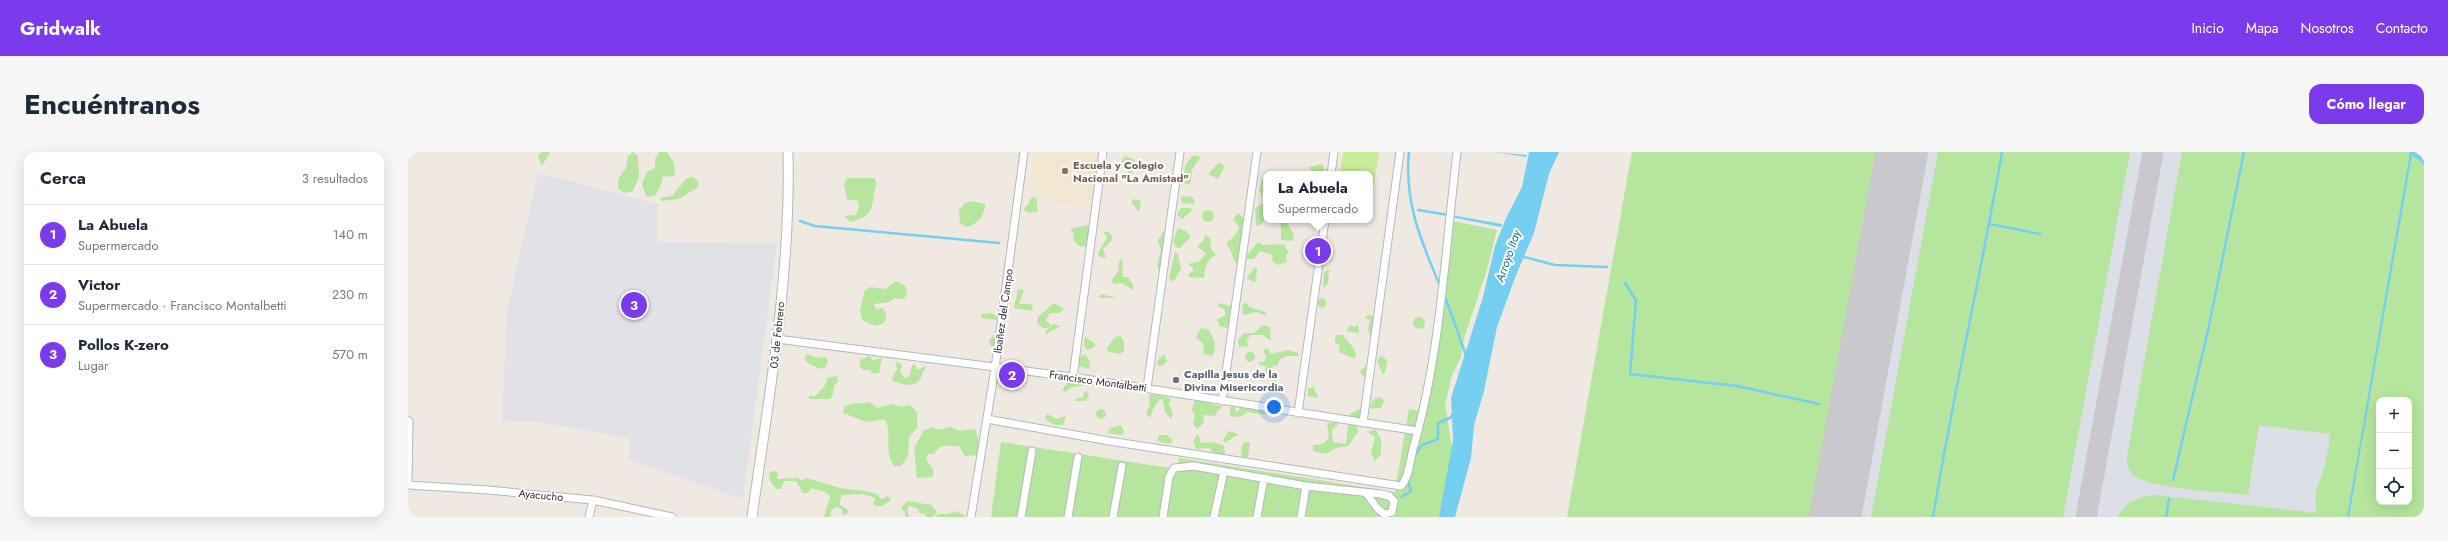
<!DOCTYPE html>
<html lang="es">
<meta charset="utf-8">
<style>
:root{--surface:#fff;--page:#f6f6f7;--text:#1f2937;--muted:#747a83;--line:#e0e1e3;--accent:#7c3aed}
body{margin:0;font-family:Jost,sans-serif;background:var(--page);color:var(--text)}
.controls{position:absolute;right:12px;bottom:12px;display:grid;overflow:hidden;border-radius:8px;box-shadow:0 4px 16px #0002}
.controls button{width:36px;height:36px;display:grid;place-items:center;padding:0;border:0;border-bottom:1px solid var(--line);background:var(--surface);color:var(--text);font:20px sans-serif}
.you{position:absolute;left:866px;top:255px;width:14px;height:14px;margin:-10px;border:3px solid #fff;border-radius:50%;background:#1a73e8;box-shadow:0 0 0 6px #1a73e833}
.badge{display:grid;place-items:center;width:26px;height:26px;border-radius:50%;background:var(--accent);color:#fff;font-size:13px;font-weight:700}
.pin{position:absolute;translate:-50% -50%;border:2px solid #fff;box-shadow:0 1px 4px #0006}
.popup{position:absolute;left:855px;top:19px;width:110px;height:52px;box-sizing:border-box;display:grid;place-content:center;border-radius:8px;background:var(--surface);filter:drop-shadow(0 1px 3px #0005);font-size:13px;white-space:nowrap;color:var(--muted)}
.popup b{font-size:15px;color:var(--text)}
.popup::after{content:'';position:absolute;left:50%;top:100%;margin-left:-8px;border:8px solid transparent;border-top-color:var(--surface)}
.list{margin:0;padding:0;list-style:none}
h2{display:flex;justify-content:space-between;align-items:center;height:52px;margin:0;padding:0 16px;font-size:17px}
h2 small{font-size:13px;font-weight:400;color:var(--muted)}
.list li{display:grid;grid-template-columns:26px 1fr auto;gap:12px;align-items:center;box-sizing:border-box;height:60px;padding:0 16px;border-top:1px solid var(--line)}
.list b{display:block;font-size:15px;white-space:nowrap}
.list p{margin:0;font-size:13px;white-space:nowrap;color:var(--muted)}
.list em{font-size:13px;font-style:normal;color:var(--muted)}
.icon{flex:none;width:22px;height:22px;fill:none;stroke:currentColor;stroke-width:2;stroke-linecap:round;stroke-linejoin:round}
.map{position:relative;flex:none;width:2016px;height:365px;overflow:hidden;border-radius:12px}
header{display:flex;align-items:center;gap:24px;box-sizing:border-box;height:56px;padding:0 20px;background:var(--accent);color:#fff}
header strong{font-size:19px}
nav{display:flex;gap:22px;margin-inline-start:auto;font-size:14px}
.intro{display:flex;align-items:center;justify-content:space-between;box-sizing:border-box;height:96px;padding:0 24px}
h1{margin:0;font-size:28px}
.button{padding:10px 18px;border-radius:12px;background:var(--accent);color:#fff;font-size:14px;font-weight:700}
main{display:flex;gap:24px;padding:0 24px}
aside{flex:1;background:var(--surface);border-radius:12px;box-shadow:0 4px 16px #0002}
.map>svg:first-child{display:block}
.industrial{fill:#e3e1e8}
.education{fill:#f0e6d1}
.airport{fill:#dcdee8;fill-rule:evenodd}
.green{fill:#b6e59e;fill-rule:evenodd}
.pitch{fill:#c9ec9a}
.water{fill:#75cff0}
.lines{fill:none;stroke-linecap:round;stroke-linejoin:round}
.stream{stroke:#75cff0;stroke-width:2.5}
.taxiway{stroke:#c9c8cc;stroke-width:21}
.runway{stroke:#c9c8cc;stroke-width:52}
.minor-casing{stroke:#b4b7c1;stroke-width:9}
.tertiary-casing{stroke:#b4b7c1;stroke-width:11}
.minor{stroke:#fff;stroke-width:7}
.tertiary{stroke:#fff;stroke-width:9}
.education-dot{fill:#8d6e63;stroke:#fff;stroke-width:1.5}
.worship-dot{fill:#6b7280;stroke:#fff;stroke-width:1.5}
.labels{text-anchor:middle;stroke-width:4;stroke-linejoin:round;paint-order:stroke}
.education-label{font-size:11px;font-weight:bold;fill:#785e54;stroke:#fff;text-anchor:start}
.street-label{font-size:11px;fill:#2e2e2e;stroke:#fff}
.worship-label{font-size:11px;font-weight:bold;fill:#5b616d;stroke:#fff;text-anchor:start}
.water-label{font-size:12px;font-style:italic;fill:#0d6fa3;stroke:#fff}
</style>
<header>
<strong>Gridwalk</strong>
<nav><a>Inicio</a><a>Mapa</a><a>Nosotros</a><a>Contacto</a></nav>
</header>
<div class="intro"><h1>Encuéntranos</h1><a class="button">Cómo llegar</a></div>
<main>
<aside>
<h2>Cerca<small>3 resultados</small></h2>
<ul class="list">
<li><span class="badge">1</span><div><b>La Abuela</b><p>Supermercado</p></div><em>140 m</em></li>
<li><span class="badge">2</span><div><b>Victor</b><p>Supermercado · Francisco Montalbetti</p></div><em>230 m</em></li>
<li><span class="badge">3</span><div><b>Pollos K-zero</b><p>Lugar</p></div><em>570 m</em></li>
</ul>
</aside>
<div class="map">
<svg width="2016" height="365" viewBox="0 0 2016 365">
<rect width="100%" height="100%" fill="#efe9e1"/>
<!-- industrial -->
<path class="industrial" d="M130 21 250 52V90L369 91 335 347 221 308V286L130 270 94 269 99 159Z"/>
<!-- education -->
<path class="education" d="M627 0H692L684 57 650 51 639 43 622 38Z"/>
<!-- airport -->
<path class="airport" d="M1224 0H2016V365H1159ZM1971 248H2001V350H1971Z"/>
<!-- green -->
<path class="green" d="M133 0H142L134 14 130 5Z
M225 0 230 4 231 25 225 39 216 41 210 37V27L218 16 220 4Z
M252 0H259L266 11 267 23 265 25 255 24C253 32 251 47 238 44L234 32 239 20 247 16V7Z
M1224 0H1470L1402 365H1159Z
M1530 0H1722L1655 365H1463Z
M1774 0H2016V365H1710C1715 350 1733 344 1748 343L1909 361C1905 340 1910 335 1916 316 1919 306 1921 293 1922 282L1851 273 1840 343C1817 340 1735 337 1723 321 1719 316 1719 310 1719 304ZM1971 248H2001V350H1971Z
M717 4 727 8 723 24 720 23 719 15 713 10Z
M784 4H790L792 7C784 14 783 20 783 31L778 33 775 30 777 14Z
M810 11H814L816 16 810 27 800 22Z
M913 12 916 15 915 22H906L901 15Z
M855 24 858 30V41L854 43 851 38Z
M284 25 290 29V35L271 47 253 49 252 46 264 44 278 27Z
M440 26H466C471 33 467 34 466 41 464 60 462 65 442 70L436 64 448 63 451 54 449 48H439L436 32Z
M775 44 784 45 787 49 785 52 775 51 772 47Z
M628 45 630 60 620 61 617 59 616 56 620 53 622 47Z
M726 47 733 49 731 60 723 50Z
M563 49 577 52C578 62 568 74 558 75L552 71 551 59 557 51Z
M855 51 856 69 851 74 848 73 847 56Z
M773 56H783L784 59 774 67 769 63Z
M794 64a6 6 0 1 1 12 0a6 6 0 1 1-12 0Z
M830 61C843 68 833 97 831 110L829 112C823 107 825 99 819 93V90C825 86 829 82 831 75L825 67Z
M869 68H877L886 82 885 89 873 88V75Z
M1044 69 1089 78 1079 118 1056 186 1053 205 1044 224 1037 252 1044 296 1043 315 1034 365H583L593 290 768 317 771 306 987 340 1001 257 1017 260Z
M680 73 682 76 679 94 672 95 665 88 666 82 662 77Z
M770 76 778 79 783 85 772 96 768 95 765 89Z
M695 79 702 81 705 87 695 97 698 105 695 106 691 104 690 101 699 86Z
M756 79 758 81 752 118 749 114 753 99 750 88Z
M797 83 802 86 803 97 808 103C798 108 797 116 796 126L781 125 780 123 785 119V116L780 112 792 109 798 101 789 94 795 90Z
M850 90 855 93 875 92 881 100 878 104 879 110 870 113 864 109 865 103 852 99 846 107H839L838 104Z
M767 100 770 102 773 117 765 130 761 126Z
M714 106 715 125H720L725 133V138L714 131 705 132 704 128 710 119 711 110Z
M846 116H849L848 129 845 130 839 126Z
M921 117 920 131 915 136 916 120Z
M488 129 497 134 499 141 496 147 487 146 481 150 466 152 468 157 475 156C479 161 479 166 476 171L467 174 454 168 452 159 457 138 463 135 477 137Z
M610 137 616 138 611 152H622L625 154 624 159 606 156Z
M692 142 710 146H691Z
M909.5 151a4.5 4.5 0 1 1 9 0a4.5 4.5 0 1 1-9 0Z
M837 150 842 155 857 160 859 164 848 160 835 163 834 155Z
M646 151 656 157 651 161H642L638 168 643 173 640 176H635L629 171 630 165Z
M810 151 823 154 826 157 819 176 811 174 809 167 818 163 816 157 809 154Z
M582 161 589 164 588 168 573 166 574 162Z
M960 163 967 165 963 187 960 177 962 168 957 166Z
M1005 171a6 6 0 1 1 12 0a6 6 0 1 1-12 0Z
M645 172 653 174 638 182 637 180Z
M854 173 862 175 863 189 855 183H843L839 187 840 194 831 195 830 188 836 181H847Z
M942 173 946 175 950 173 951 181 938 179Z
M793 176 799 177C806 185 810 194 804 204L795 202 796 193 788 185Z
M585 183 588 184 585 200 581 189Z
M929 183H935C940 190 950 198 947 207L931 200 932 194 927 190V185Z
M712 184 716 189V199L712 202 700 200 699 196 707 185Z
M677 185 686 191 687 195 679 198 676 194Z
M855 197H860L863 202 880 198 890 201 891 204H878L871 208 870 213 865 214 863 221 870 226 866 231 857 221 858 214 851 213V210H856L858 205Z
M837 205a5 5 0 1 1 10 0a5 5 0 1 1-10 0Z
M398 202 408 206 418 205 420 209 418 215 413 217 401 212 396 207Z
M677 202 682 210 681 217 670 214 671 205Z
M756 202 759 209 755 213 750 214 749 209Z
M461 204 465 208 474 206 471 221H464L462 218H455L452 214V208Z
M973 204 979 208 977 221 974 222 969 208Z
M488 210 494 212 492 220 497 226 502 223 504 213 507 212 509 218 518 214C518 219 515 218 514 222 511 236 497 234 485 229L484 224 489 218Z
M960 212 959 224 955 225 952 219Z
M429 224 430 230 427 232 424 245 421 247H401V244H407L416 235 420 226Z
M662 227 682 230V233L664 235 657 240 654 238Z
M905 235 911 246 900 244V237Z
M679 239 681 243 678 249H667L668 246H675L676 240Z
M743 242 763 246 761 252 765 261 763 267 757 260 755 248 752 247 745 257 742 266 738 262 742 253 741 244Z
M973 245 976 249 973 256 964 257 962 254 967 246Z
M787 247 815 255 810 258 807 264 795 263 796 271 789 277 785 272 787 263 784 258Z
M461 250 470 256 483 252 493 255 502 253 509 260V276L501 285 500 304 493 314H486C475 299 485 281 477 267L459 270 435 261 436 255C444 250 452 253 461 250Z
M822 255H827L828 261 834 254 857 260 859 263 839 260C835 264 827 267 822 263Z
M954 256 955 268 941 265 943 261Z
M688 262a5 5 0 1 1 10 0a5 5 0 1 1-10 0Z
M639 262 649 267 658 264 655 273H647L637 267Z
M928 270 930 273 924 278 925 290 938 292 940 273 949 271 950 280 940 294 928 296 918 302 905 299V293C920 293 923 287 919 273L921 271Z
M712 273 716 278 715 283 699 281 703 276Z
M524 275 530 278 542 275 552 279 567 277 573 295 570 303 557 304 551 294C540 294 532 291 526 302H520L518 307 525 318V325L509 326 506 297 515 279Z
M967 277 973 287V302L967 309 963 302 967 285 960 280Z
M821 279 831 282 817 291 815 288Z
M790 281 793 291 804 290 816 294 817 303 807 304 802 296 788 297 785 289Z
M751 283H759L764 287V290L762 292 749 289Z
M837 290H842L840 305 838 307 833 304 834 294Z
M367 319 370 321 369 327 390 326 393 329 398 326 432 336 462 340 470 343 473 347 480 344 483 348 474 354H468L465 352 467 346 455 342 434 343 431 352 440 358V361L435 363 434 357 428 355 423 359 422 365H416L422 344 417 340 403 336 400 341H395L388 329H376L373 337H369C364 333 359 326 362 320Z
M499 349 523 353 529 360 524 365H519L517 362 511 361V357L503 354 499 356 501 365H497V360L493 356Z
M547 359 560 365H527L531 362H541Z"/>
<!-- pitch -->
<path class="pitch" d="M935 0H971L964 46H962V22H932Z"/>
<!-- water -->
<path class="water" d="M1086 0 1119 3 1118 5Z
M1121 0H1151L1141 22 1126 81 1108 123 1089 175 1076 239 1066 273 1063 306 1047 365H1031L1045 288 1043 246 1075 145 1087 94 1098 66 1114 35Z
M2002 0H2007L2016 8V13L2004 3 1941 365H1939Z
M1043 63 1094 72 1093 75 1043 65Z"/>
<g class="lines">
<!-- stream -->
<path class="stream" d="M1001 0C996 50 1013 89 1032 134
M1010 58 1040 63
M392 69 407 74 591 91
M1582 72 1632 82
M1112 104 1147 113 1199 115
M1217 131 1228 148 1222 222 1329 234 1411 252
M1036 142 1058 203
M1006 304 1014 293 1030 287V271L1042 266 1045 262
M1765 328 1801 174 1836 0
M994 345 1003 339 1000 328
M1525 365C1545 243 1573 122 1594 0
M1758 365 1761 347"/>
<!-- taxiway -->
<path class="taxiway" d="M1678 365 1745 0"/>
<!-- runway -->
<path class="runway" d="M1427 365 1494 0"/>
<!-- minor casing -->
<g class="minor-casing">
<path id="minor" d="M923 22 926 0
M369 187 665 225 1010 279
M665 225 695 0
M739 236 772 0
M814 249 849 0
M890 261 917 68
M579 267 701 289 993 334C1001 326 1002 308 1005 297 1033 200 1037 99 1049 0
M955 271 992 0
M0 330 1 269
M0 333 80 338 185 348 264 365
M181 365 185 348
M563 365 587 216 616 0
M613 365 624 299
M660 365 670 305
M705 365 714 314
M755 365 761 325 766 316 786 314 898 334 973 342 981 344 986 349 984 360 976 362 969 356 959 342
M806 365 816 319
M849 365 856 326
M893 365 898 334"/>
</g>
<!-- tertiary casing -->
<g class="tertiary-casing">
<path id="tertiary" d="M344 365C361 244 383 122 380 0"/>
</g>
<!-- minor -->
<use href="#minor" class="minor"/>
<!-- tertiary -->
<use href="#tertiary" class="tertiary"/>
</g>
<!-- markers -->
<circle class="education-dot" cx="657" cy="19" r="4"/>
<circle class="worship-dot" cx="768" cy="228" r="4"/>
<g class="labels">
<!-- education labels -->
<g class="education-label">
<text x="665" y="17">Escuela y Colegio<tspan x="665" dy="13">Nacional "La Amistad"</tspan></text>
</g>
<!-- street labels -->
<g class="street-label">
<text transform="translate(595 159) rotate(-82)" y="4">Ibañez del Campo</text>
<text transform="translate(369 183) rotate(-84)" y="4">03 de Febrero</text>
<text transform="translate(690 229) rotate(8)" y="4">Francisco Montalbetti</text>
<text transform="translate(133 343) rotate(5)" y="4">Ayacucho</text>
</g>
<!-- worship labels -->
<g class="worship-label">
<text x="776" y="226">Capilla Jesus de la<tspan x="776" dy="13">Divina Misericordia</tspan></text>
</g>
<!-- water labels -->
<g class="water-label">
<text transform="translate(1100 104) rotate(-71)" y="4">Arroyo Itay</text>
</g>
</g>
</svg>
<div class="controls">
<button>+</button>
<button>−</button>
<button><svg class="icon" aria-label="locate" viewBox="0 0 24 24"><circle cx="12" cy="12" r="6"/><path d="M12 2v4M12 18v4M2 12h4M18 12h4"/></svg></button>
</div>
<div class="you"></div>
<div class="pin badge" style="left:910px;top:99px">1</div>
<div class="popup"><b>La Abuela</b>Supermercado</div>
<div class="pin badge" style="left:604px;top:223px">2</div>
<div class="pin badge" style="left:226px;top:153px">3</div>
</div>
</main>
